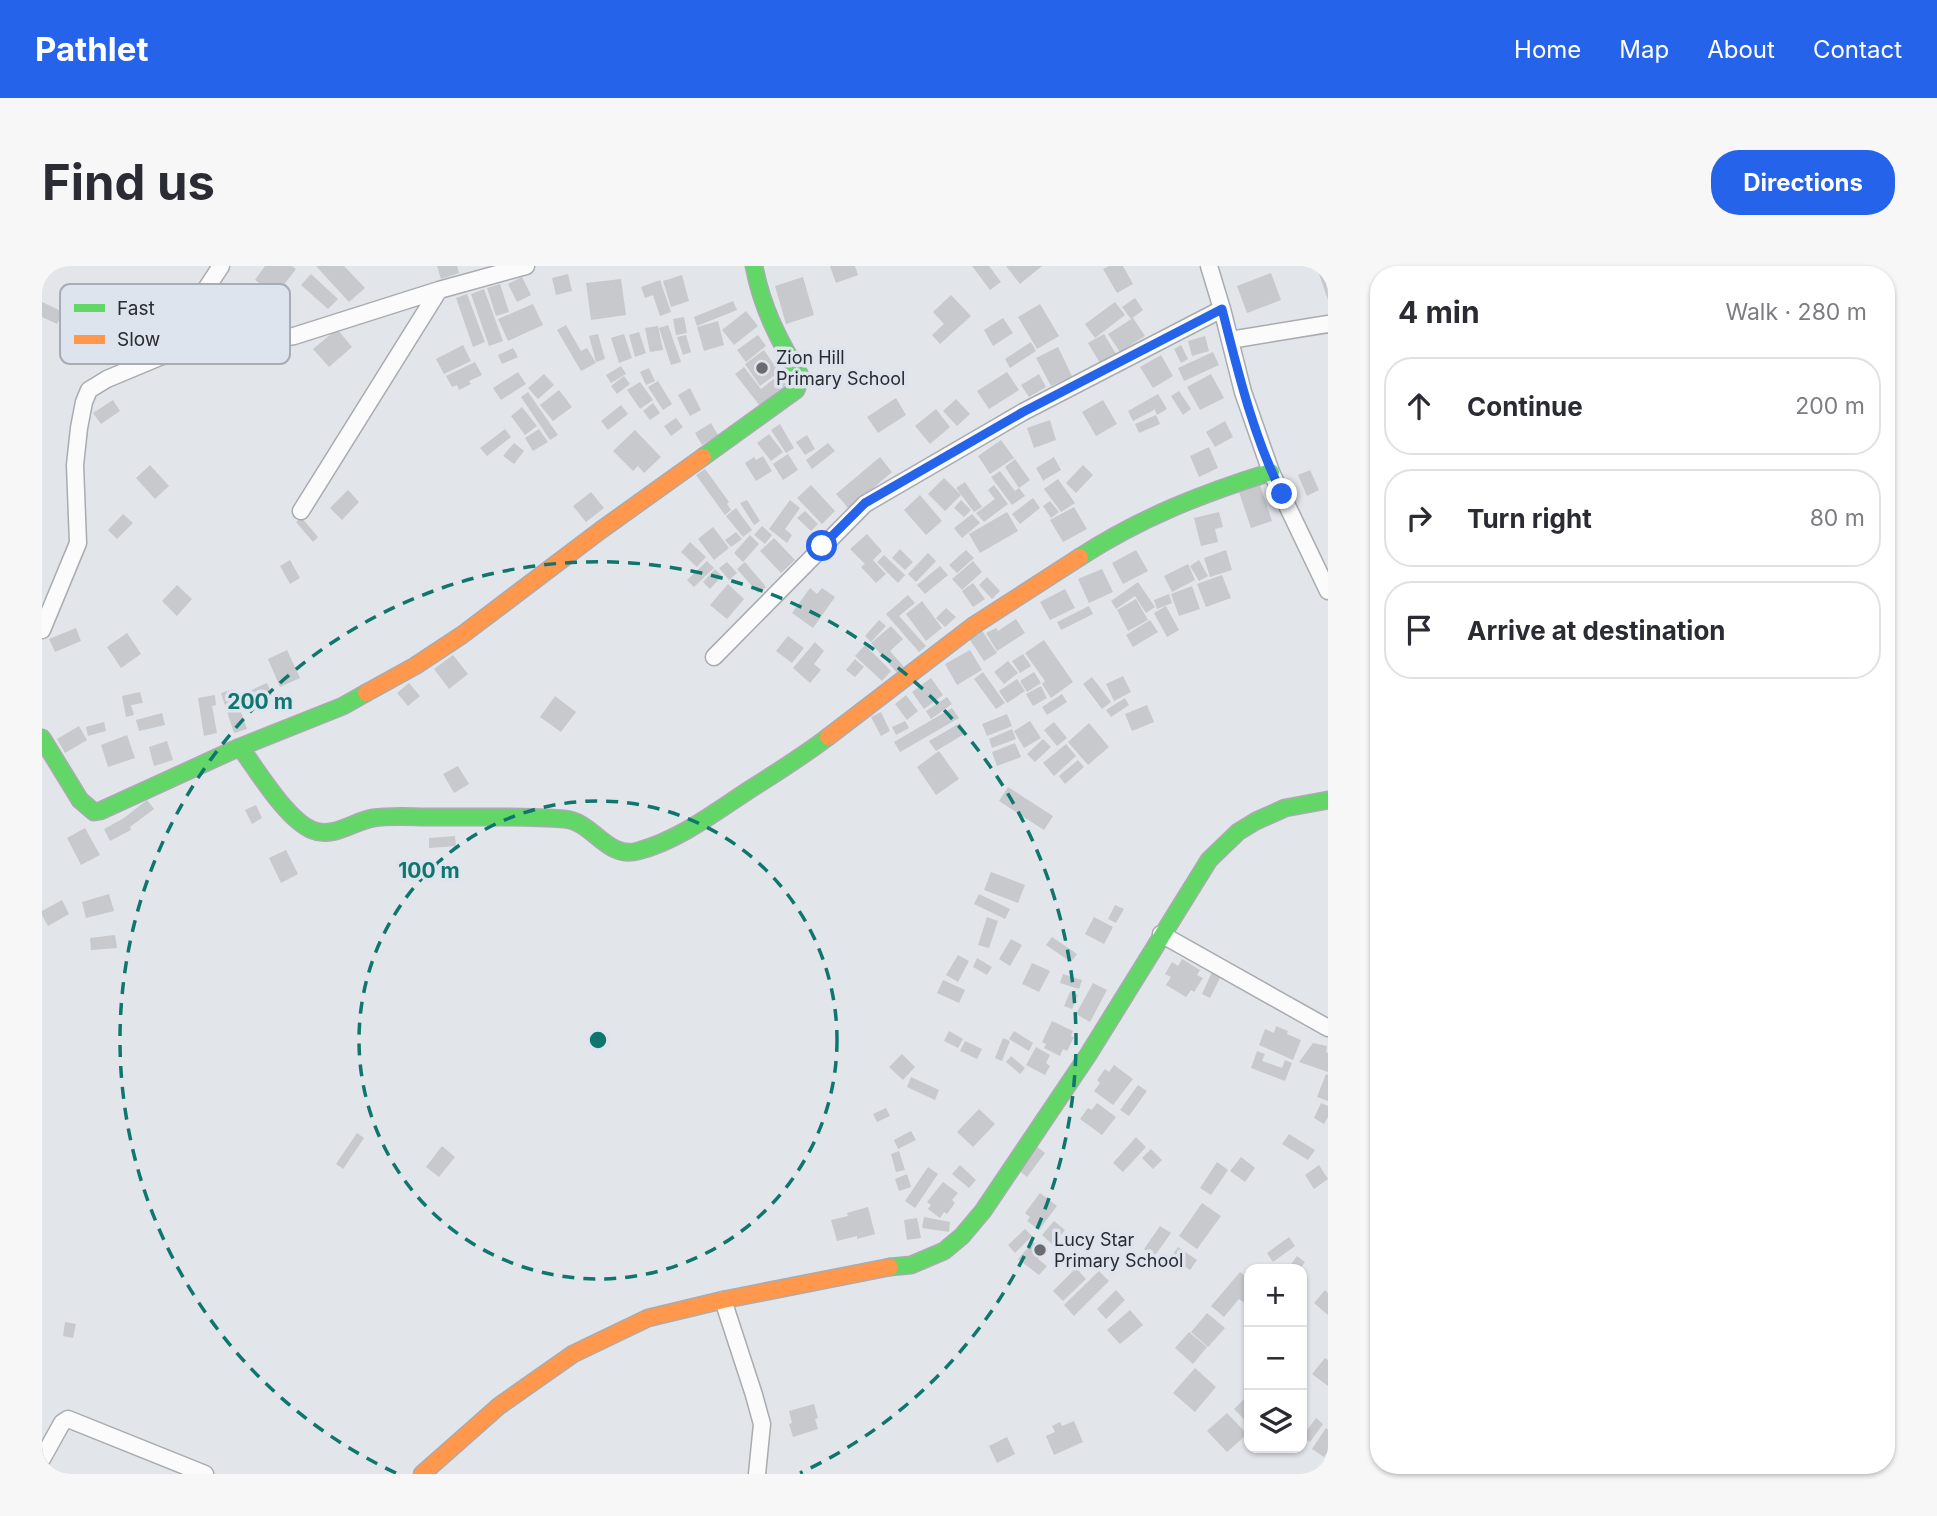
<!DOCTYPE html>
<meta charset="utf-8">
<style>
:root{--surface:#fff;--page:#f7f7f7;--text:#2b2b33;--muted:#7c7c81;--line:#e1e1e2;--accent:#2563eb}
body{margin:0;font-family:Inter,sans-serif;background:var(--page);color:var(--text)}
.controls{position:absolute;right:21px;bottom:21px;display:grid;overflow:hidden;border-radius:14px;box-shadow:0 2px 5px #0004}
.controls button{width:63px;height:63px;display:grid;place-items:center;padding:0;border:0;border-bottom:2px solid var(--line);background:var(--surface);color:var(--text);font:35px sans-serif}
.stop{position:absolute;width:21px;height:21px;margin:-16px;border:5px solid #2563eb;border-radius:50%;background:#fff}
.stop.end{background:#2563eb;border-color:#fff;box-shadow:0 2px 7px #0008}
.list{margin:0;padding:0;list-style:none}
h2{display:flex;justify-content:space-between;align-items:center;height:91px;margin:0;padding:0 28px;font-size:30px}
h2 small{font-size:23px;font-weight:400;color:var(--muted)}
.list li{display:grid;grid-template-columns:46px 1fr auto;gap:21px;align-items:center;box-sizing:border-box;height:98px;margin:0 14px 14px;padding:0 14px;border:2px solid var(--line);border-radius:28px}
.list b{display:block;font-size:26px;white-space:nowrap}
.list em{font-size:23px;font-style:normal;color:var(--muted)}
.icon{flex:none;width:38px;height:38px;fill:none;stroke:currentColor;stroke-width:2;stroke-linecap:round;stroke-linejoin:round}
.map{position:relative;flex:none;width:1286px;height:1208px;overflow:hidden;border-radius:28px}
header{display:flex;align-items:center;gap:42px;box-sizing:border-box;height:98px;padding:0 35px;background:var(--accent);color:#fff}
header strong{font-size:33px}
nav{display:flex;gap:38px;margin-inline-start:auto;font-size:24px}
.intro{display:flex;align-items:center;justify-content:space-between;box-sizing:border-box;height:168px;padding:0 42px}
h1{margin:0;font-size:49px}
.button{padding:18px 32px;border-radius:28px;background:var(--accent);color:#fff;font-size:24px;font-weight:700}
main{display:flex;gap:42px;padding:0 42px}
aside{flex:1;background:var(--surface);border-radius:28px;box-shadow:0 2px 5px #0004}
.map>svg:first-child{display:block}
.building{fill:#c7c9cd}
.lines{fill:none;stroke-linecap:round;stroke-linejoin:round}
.street-casing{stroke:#a9abaf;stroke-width:19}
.fast-casing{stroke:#a9abaf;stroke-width:19}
.slow-casing{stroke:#a9abaf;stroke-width:19}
.street{stroke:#fbfbfc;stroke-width:16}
.fast{stroke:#63d668;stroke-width:16}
.slow{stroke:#ff974d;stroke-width:16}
.route{stroke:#2563eb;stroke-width:9}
.ring{fill:none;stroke:#0f766e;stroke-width:3.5;stroke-dasharray:12 9}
.poi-dot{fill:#6a6c70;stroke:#dee4ee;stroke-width:2.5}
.labels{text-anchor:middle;stroke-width:7;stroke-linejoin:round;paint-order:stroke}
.poi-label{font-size:18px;fill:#292b2f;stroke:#dee4ee;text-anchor:start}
.key{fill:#dee4ee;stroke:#a8acb5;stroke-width:2}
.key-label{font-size:19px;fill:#292b2f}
.centre{fill:#0f766e;stroke:#dee4ee;stroke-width:3.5}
.ring-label{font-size:21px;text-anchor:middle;font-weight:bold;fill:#0f766e;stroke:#dee4ee;stroke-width:7;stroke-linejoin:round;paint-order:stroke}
</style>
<header>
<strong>Pathlet</strong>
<nav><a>Home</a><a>Map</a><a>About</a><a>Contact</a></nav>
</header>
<div class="intro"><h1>Find us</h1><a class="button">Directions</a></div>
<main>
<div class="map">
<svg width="1286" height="1208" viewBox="0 0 1286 1208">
<rect width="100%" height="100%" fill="#e2e5ea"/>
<!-- building -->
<path class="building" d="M223 0H250L254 3 234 29 213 14Z
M274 0H302L323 22 307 36Z
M395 0H415L417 7 399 13Z
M788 0H813L816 9 794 17Z
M930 0H947L959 16 948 24Z
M964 0H1000L978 18Z
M1067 0H1081L1091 18 1075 27 1061 3Z
M1286 5V34L1277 8Z
M1229 7 1239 34 1205 47 1195 20Z
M269 8 296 33 286 43 259 19Z
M526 8 530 25 514 29 510 12Z
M640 9 647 35 629 41 621 15Z
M480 11 489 29 475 36 466 18Z
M761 11 772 49 744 58 733 20Z
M579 13 584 49 549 54 544 17Z
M618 14 629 46 618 50 611 29 603 32 599 21Z
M458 18 467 46 454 50 445 22Z
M442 23 461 75 447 80 429 28Z
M425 28 443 76 431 81 414 32Z
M909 29 929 50 898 78 890 69 902 58 891 46Z
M1093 32 1101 44 1089 53 1080 41Z
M691 35 695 44 655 60 652 51Z
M0 36 21 46 15 58 0 51Z
M1073 36 1083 49 1053 72 1043 58Z
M491 38 501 59 466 75 456 53Z
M998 38 1017 70 995 83 976 51Z
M704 45 716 60 692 79 680 64Z
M642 51 645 67 634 69 631 53Z
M961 52 971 67 951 80 942 64Z
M1091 52 1103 70 1078 86 1066 68Z
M676 55 682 79 662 85 655 61Z
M524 59 539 85 545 82 554 97 539 105 515 64Z
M626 59 639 96 629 99 617 62Z
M616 60 621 84 608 86 603 62Z
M295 63 310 81 287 101 271 83Z
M597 66 604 87 593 91 587 69Z
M556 68 563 93 554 96 547 70Z
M582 68 590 92 577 97 569 72Z
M1062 68 1074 88 1058 97 1046 77Z
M644 69 649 86 641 89 635 71Z
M716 69 724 80 704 96 695 84Z
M1163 70 1167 85 1150 90 1146 75Z
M989 76 994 85 968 102 963 93Z
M421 79 429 95 402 108 394 93Z
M1139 79 1146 93 1139 97 1132 83Z
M1016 81 1030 110 1009 120 994 92Z
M471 82 476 91 460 98 456 89Z
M722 84 737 106 718 120 703 98Z
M1171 86 1177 99 1142 115 1136 102Z
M1119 89 1131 110 1111 122 1098 101Z
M433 96 440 109 427 115 429 118 417 124 415 119 410 121 404 110Z
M579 100 584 108 569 117 564 109Z
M702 101 719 123 738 108 745 118 718 140 693 108Z
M607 102 613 115 604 119 598 106Z
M476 106 484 118 459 134 451 122Z
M965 106 977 124 947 143 935 125Z
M502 108 512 119 496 133 486 122Z
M997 108 1004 121 987 131 979 119Z
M1169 108 1182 132 1158 144 1145 121Z
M582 110 588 118 575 128 569 120Z
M616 115 630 138 621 144 606 121Z
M598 116 611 134 598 143 585 124Z
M648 122 659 144 648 150 636 129Z
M517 124 530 141 511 155 498 139Z
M1137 125 1149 143 1141 149 1129 130Z
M486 126 516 169 508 174 479 131Z
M1116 128 1125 143 1115 149 1112 142V144L1091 155 1086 145Z
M854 132 864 149 836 167 825 151Z
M914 133 928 148 915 160 901 145Z
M71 134 78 145 59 158 51 147Z
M1061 134 1075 158 1054 170 1040 146Z
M611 137 618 147 608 154 601 145Z
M579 139 586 148 566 164 559 155Z
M480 141 495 160 483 169 469 150Z
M894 143 908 161 888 178 873 160Z
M1114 149 1118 158 1097 167 1093 158Z
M634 152 641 161 629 170 622 160Z
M1008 154 1014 174 992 182 985 162Z
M1183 155 1191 171 1173 181 1164 166Z
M669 157 676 169 660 179 653 167Z
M738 158 752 182 744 187 729 164Z
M463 163 469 171 445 190 438 182Z
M497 163 506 176 491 185 483 172Z
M593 164 619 191 602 207 596 200 591 205 571 185Z
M727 168 741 186 729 195 715 177Z
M765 169 773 183 763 189 754 176Z
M959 174 972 192 948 208 936 190Z
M472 177 482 185 472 198 461 190Z
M786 177 793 185 770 203 764 194Z
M1167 181 1176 202 1157 211 1148 190Z
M746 188 756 204 741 214 731 198Z
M721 190 730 205 714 215 703 197 712 191 714 194Z
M838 191 850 206 807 243 794 228Z
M1012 191 1019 204 1002 214V216L994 202Z
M973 193 988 214 977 222 963 201Z
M108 199 127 220 113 233 94 212Z
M1041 199 1051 209 1034 227 1024 217Z
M663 203 687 236 685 238 689 244 683 249 654 209Z
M1268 204 1277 224 1265 230 1256 209Z
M958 205 973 225 977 222 983 230 970 239 949 211Z
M902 212 919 229 903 245 886 228Z
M1016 213 1033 237 1019 246 1002 223Z
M923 216 940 241 932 246 914 222Z
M769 219 793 245 780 258 755 232Z
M952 219 966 238 942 256 934 247 953 233 946 224Z
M1218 219 1230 255 1209 262 1197 226Z
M306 224 317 236 300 254 288 242Z
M549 226 562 242 544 256 531 240Z
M878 229 900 255 884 269 862 244Z
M991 232 998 242 978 258 970 248Z
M705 234 718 255 712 259 698 237Z
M748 234 758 242 743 263 750 269 745 277 727 263Z
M919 234 929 244 922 251 912 242Z
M1008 235 1017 246 1009 252 1001 240Z
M1032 241 1045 263 1021 276 1008 254Z
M694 242 710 264 701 271 684 250Z
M763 245 776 258 769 265 755 252Z
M965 246 976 265 938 287 927 268Z
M1177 246 1181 261 1173 263 1176 276 1159 280 1152 252Z
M81 248 91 257 75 273 66 264Z
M930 248 938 257 920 272 912 262Z
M259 251 276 271 271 276 254 256Z
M720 260 730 269 723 278 712 269Z
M671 261 687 282 672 294 656 273Z
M694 266 700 273 689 281 683 274Z
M825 268 840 285 831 294 844 308 834 317 819 301 823 298 808 283Z
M708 269 717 278 701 296 692 287Z
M732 272 753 294 739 307 718 285Z
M648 276 664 291 655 301 639 286Z
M858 283 871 296 863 304 850 292Z
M924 284 932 292 915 307 907 299Z
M1094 284 1106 305 1081 318 1070 297Z
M1184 284 1190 304 1168 311 1162 292Z
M886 287 894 295 874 316 866 308Z
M842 289 863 309 856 317 835 296Z
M248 294 258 312 248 318 238 300Z
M1157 294 1166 310 1157 315 1148 300Z
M665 295 672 302 652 321 645 314Z
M931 295 940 306 920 324 910 313Z
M685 296 695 307 687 314 677 302Z
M703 296 724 321 716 327 695 303Z
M1146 298 1153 314 1130 326 1122 310Z
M898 300 906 309 883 328 875 319Z
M673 303 680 310 668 323 661 316Z
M1060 303 1071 326 1047 337 1036 313Z
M1180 309 1189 332 1164 341 1155 318Z
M945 311 958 325 950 333 937 319Z
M1096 316 1113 341 1104 347 1093 330 1074 343 1069 335Z
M931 317 943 333 931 341 920 325Z
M686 318 702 333 685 353 668 339Z
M135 319 150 333 135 350 120 335Z
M1150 320 1158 343 1137 350 1129 328Z
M768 322 775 328 780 322 793 331 771 362 750 347Z
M1023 323 1033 342 1008 354 998 336Z
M1127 328 1130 337 1115 343 1112 334Z
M866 329 873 337 857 350 884 380 877 386 844 348Z
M1094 333 1106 354 1086 365 1075 344Z
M880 335 900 362 884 375 864 348Z
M1047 340 1051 348 1019 364 1015 356Z
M1124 340 1137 364 1125 371 1112 347Z
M904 342 914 351 903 361 894 352Z
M974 353 983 367 955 385 944 367 954 362 956 365Z
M837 354 844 360 829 376 823 370Z
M1108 354 1116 366 1091 381 1084 369Z
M849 360 861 373 848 385 862 401 855 407 829 377Z
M34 362 39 375 13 386 7 373Z
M939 363 955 387 942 395 926 371Z
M85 367 99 388 79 402 65 381Z
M746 370 762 382 750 397 734 385Z
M1002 374 1031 416 1009 432 1000 418 1003 415 983 387Z
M773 376 782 385 772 398 779 404 768 417 751 402Z
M823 379 849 405 840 415 813 390Z
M245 384 258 412 238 421 226 393Z
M928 384 940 404 915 419 903 398Z
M981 388 989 400 978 407 970 395Z
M411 389 426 408 407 423 392 403Z
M813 393 822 401 813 411 804 404Z
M966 395 976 407 962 418 952 406Z
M941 406 963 437 954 443 932 413Z
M992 406 999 417 985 426 978 415Z
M1081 410 1089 426 1072 435 1064 418Z
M1050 411 1069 436 1060 443 1041 418Z
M889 412 901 429 882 443 870 426Z
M975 413 983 425 965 437 957 425Z
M225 417 230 429 204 440 198 429Z
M367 417 378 430 366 440 355 427Z
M999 420 1005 432 991 440 984 428Z
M191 423 205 463 192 467 179 427Z
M98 426 101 437 89 439 92 449 84 451 80 430Z
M1020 428 1025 436 1005 449 1000 441Z
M173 429 174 439 170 440 175 467 162 470 156 432Z
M864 429 876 445 865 454 853 438Z
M513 430 534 446 519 466 498 451Z
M905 431 910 438 889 453 884 445Z
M1083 432 1087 439 1069 451 1064 444Z
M1105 439 1112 456 1090 465 1083 448Z
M910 442 917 452 858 486 852 476Z
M839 446 848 465 839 470 829 451Z
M120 447 123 459 97 465 94 454Z
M965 448 970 460 945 470 940 458Z
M863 455 867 462 854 469 850 461Z
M988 455 999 472 982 482 972 465Z
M62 456 64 465 46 470 44 461Z
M1012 456 1025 472 1015 480 1002 464Z
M918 457 924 467 894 485 887 475Z
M1047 457 1067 481 1046 499 1026 476Z
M37 460 45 474 23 487 15 473Z
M970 463 974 473 950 482 947 473Z
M85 469 93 492 66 501 59 479Z
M1001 473 1009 481 993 496 985 488Z
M125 475 131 494 112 500 107 481Z
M973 477 979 491 955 500 950 486Z
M1024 478 1034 490 1012 510 1001 497Z
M897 485 917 513 894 529 875 501Z
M1036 494 1042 501 1023 518 1017 510Z
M416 500 427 518 412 527 401 508Z
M966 521 1011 550 1002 564 957 535Z
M105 534 112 543 88 561 89 564 68 575 62 563 82 552Z
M214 539 220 552 210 558 203 544Z
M43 562 58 589 39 599 25 572Z
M413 570 414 580 387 582V572Z
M244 584 256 608 239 617 227 592Z
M949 606 983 619 976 637 942 624Z
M67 628 72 645 44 652 40 636Z
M937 628 968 643 963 653 932 638Z
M20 634 27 648 6 660 0 649V645Z
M1073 639 1082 643 1074 657 1066 653Z
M945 651 956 655 947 682 936 679Z
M1052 651 1071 661 1062 678 1043 668Z
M73 669 75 682 49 684 48 672Z
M1010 671 1035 688 1029 696 1004 679Z
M969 673 980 679 968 700 957 693Z
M916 689 927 695 916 716 904 709Z
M935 692 950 701 945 709 931 701Z
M1140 693 1158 704 1155 709 1161 712 1152 726 1149 724 1144 731 1124 719 1129 711 1123 708 1130 696 1136 700Z
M990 697 1008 705 997 726 980 718Z
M1170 706 1179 710 1168 732 1160 728Z
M1021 708 1040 714 1037 723 1018 717Z
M901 714 923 724 917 737 895 727Z
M1051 717 1065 724 1048 756 1034 748Z
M1028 726 1036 729 1030 743 1022 740Z
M1010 755 1031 765 1029 770 1032 771 1025 785 1021 783 1018 790 1002 782 1004 778 1000 776Z
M1234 760 1246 765 1245 768 1259 774 1251 794 1217 779 1223 763 1232 767Z
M907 765 921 773 916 782 902 775Z
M972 765 991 777 987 785 967 773Z
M961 772 968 775 960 795 953 792Z
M923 775 940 783 935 793 918 785Z
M1271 777 1285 780 1284 786 1286 787V806L1257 796Z
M994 781 1008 789 1004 797 1008 800 1003 809 984 799Z
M1215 785 1223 788 1220 795 1240 802 1243 794 1250 797 1243 815 1209 802Z
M860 788 873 801 861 814 847 801Z
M969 790 983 802 978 808 964 796Z
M1072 799 1091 813 1071 839 1052 825 1058 817 1055 814 1063 803 1067 806Z
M1284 808 1286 809V835L1275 831Z
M869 811 897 824 893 834 865 821Z
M1096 819 1105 825 1087 850 1078 844Z
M1055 837 1074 851 1060 869 1038 853 1046 842 1050 844Z
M1279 837 1286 840V851L1282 858 1272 852Z
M844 842 848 850 835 856 831 848Z
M937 843 953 858 931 881 915 866Z
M869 865 874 874 856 883 852 874Z
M315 867 322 872 301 903 294 898Z
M1247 868 1273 884 1266 894 1240 878Z
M1094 871 1104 881 1081 906 1071 897Z
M400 880 413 891 397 911 384 901Z
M994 880 1003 887 985 911 976 904Z
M1109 883 1120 894 1111 903 1100 892Z
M857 885 863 904 854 906 849 888Z
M1199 891 1213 902 1203 916 1188 905Z
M1175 896 1186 904 1169 929 1158 922Z
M918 899 934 914 927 922 910 908Z
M1277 899 1286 913 1272 923 1263 909Z
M886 901 896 908 873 942 863 935Z
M865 908 869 921 857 925 853 913Z
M901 916 916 927 910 934 913 937 905 948 902 946 898 952 886 943 889 939 885 936Z
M998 927 1015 940 997 964 985 955 988 951 983 947Z
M1160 937 1179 950 1155 983 1137 970Z
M826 941 833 968 815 973V970L795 975 789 954 806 950 805 947Z
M882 951 908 956 907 966 880 962Z
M875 952 879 972 865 974 862 954Z
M1012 955 1023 964 1011 979 1000 969Z
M1118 960 1129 967 1112 991 1102 983Z
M983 963 990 970 973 987 966 979Z
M1247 971 1253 980 1231 996 1225 987Z
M991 976 1002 985 996 993 1005 1000 997 1009 976 993Z
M1136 981 1155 994 1148 1004 1129 991Z
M1255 990 1263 996 1258 1003H1241L1244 999 1247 1001Z
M1034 1002 1044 1013 1021 1035 1011 1025Z
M1057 1005 1067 1015 1032 1050 1022 1039Z
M1198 1006 1207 1013V1040L1197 1033 1182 1051 1169 1040Z
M1074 1024 1083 1034 1064 1053 1055 1043Z
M1283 1024 1286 1027V1049L1272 1037Z
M1088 1044 1101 1059 1078 1078 1065 1064Z
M1165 1047 1183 1062 1166 1081 1149 1066Z
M23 1056 34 1058 31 1072 21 1070Z
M1147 1066 1165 1081 1151 1098 1133 1082Z
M1283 1092 1286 1094V1120L1270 1108Z
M1153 1102 1174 1121 1153 1146 1131 1127Z
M1205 1130 1207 1132V1158L1192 1143Z
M772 1138 776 1152 773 1153 776 1163 751 1171 747 1158 750 1157 747 1145Z
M1185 1147 1205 1168 1185 1186 1165 1165Z
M1274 1152 1281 1158 1268 1176 1260 1171Z
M1032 1155 1041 1176 1012 1189 1004 1170 1013 1166 1010 1160 1018 1156 1020 1160Z
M1284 1162 1286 1164V1186L1282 1191 1270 1183Z
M965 1171 973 1188 955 1197 947 1180Z"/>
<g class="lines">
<!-- street casing -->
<g class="street-casing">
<path id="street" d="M1167 0 1180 43 1201 126 1229 206 1286 325
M1188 74 1286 58
M120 90 179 0
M259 245 397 24
M0 364 36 277 33 199 37 162 42 136 47 124 65 113 120 90 252 70 397 24 484 0
M672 391 823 238 981 146 1180 43
M1119 668 1286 762
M681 1034 712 1129 720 1158 715 1208
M0 1193 20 1157 26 1153 163 1208"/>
</g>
<!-- fast casing -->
<g class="fast-casing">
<path id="fast" d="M661 191 754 124 759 111C737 75 720 42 712 0
M1038 291C1098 252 1161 227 1229 206
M0 472 38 534 52 546 58 545 198 481 301 440 324 427
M198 481C215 504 244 553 270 564 291 573 312 555 331 552 350 549 371 551 390 551 434 551 478 550 522 553 551 555 565 594 596 585 637 574 672 547 707 524 734 507 761 490 786 471
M848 1001 869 999 902 985 920 970 941 945 1046 789 1167 594 1196 566 1214 555 1243 542 1286 534"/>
</g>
<!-- slow casing -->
<g class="slow-casing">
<path id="slow" d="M324 427 373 400 420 369 559 264 661 191
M786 471 931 360 1038 291
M380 1208 457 1140 531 1088 606 1052 681 1034 848 1001"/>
</g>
<!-- street -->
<use href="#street" class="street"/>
<!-- fast -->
<use href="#fast" class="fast"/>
<!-- slow -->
<use href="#slow" class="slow"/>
</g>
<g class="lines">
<!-- route -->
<path class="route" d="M780 280 823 237 981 146 1180 43C1196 106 1211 169 1240 228"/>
</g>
<!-- distance rings -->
<g class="ring">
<circle cx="556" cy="774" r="239"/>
<path d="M354 1207A478 478 0 1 1 758 1207"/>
</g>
<!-- markers -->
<g class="poi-dot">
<circle cx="720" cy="102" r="7"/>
<circle cx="998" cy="984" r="7"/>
</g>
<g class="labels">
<!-- poi labels -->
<g class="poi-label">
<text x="734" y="98">Zion Hill<tspan x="734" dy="21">Primary School</tspan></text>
<text x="1012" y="980">Lucy Star<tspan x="1012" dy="21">Primary School</tspan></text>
</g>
</g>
<!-- legend -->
<rect x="18" y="18" width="230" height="80" rx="10" class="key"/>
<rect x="32" y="38" width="31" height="8" fill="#63d668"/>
<rect x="32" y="69" width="31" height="9" fill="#ff974d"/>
<g class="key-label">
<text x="75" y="49">Fast</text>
<text x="75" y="80">Slow</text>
</g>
<circle cx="556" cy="774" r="10" class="centre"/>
<g class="ring-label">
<text x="218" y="443">200 m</text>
<text x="387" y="612">100 m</text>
</g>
</svg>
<div class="controls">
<button>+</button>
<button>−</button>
<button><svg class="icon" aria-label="layers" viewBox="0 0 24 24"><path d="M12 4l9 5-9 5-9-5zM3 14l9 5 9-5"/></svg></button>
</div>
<div class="stop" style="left:780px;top:280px"></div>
<div class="stop end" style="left:1240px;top:228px"></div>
</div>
<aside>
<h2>4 min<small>Walk · 280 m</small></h2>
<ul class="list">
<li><svg class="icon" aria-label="ahead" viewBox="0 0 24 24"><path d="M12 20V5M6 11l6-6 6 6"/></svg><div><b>Continue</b></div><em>200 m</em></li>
<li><svg class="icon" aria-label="right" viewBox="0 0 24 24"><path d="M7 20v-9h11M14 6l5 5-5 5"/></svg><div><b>Turn right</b></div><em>80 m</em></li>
<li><svg class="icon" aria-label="arrive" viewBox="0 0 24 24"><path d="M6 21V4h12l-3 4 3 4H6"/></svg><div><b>Arrive at destination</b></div></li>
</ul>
</aside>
</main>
